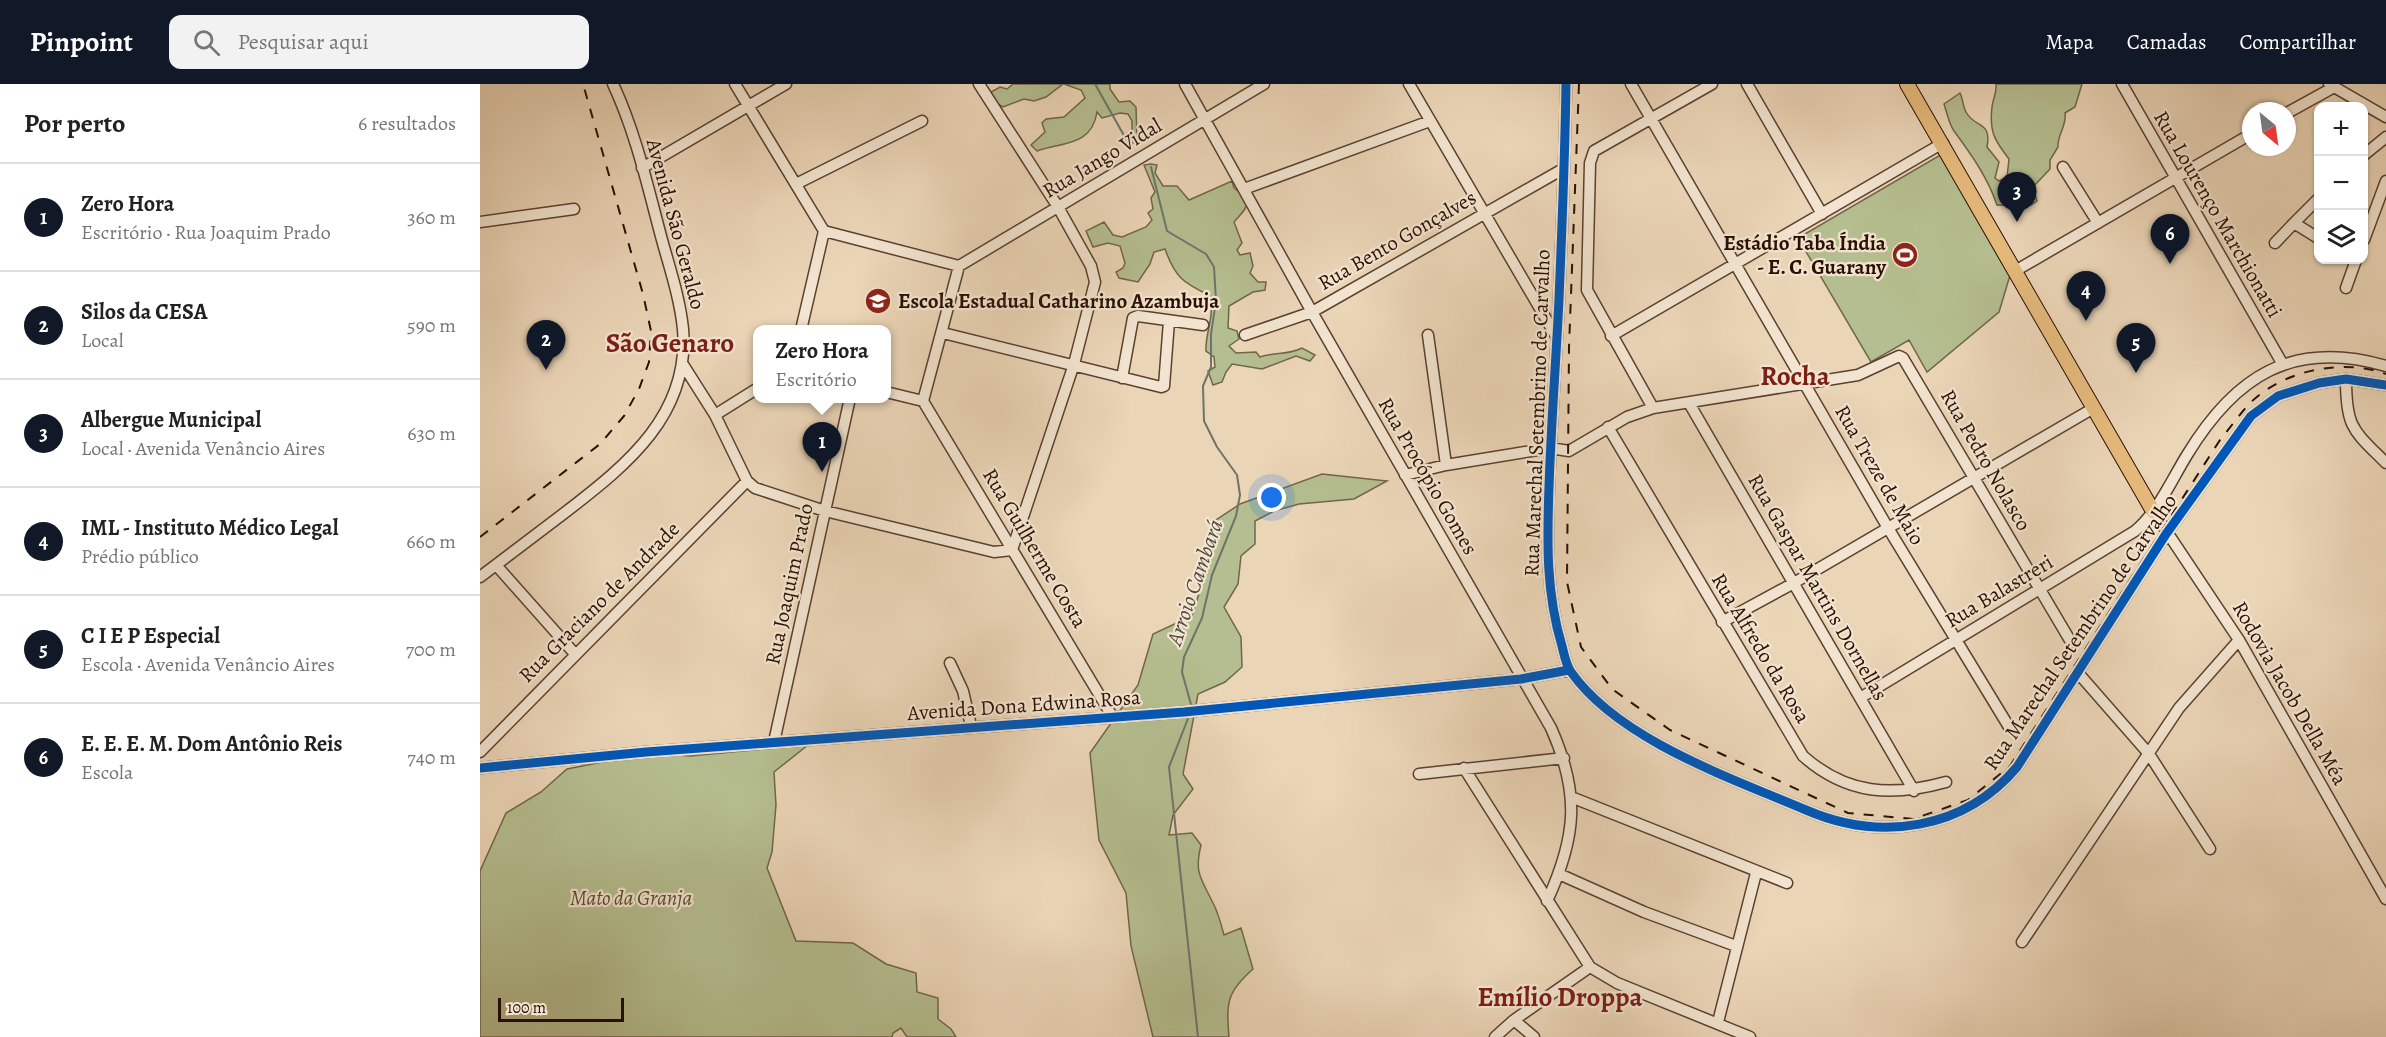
<!DOCTYPE html>
<html lang="pt">
<meta charset="utf-8">
<style>
:root{--surface:#fff;--page:#f2f2f2;--text:#222;--muted:#767676;--line:#e0e0e0;--accent:#111827}
body{margin:0;font-family:Alegreya,serif;background:var(--page);color:var(--text)}
.controls{position:absolute;right:18px;top:18px;display:grid;overflow:hidden;border-radius:12px;box-shadow:0 2px 4px #0004}
.controls button{width:54px;height:54px;display:grid;place-items:center;padding:0;border:0;border-bottom:2px solid var(--line);background:var(--surface);color:var(--text);font:30px sans-serif}
.compass{position:absolute;left:1762px;top:18px;width:54px;height:54px;border-radius:50%;background:var(--surface);box-shadow:0 2px 4px #0004;rotate:151deg}
.scale{position:absolute;left:18px;bottom:15px;width:126px;box-sizing:border-box;padding-left:6px;border:3px solid #2a0f02;border-top:0;font-size:16px;line-height:21px;white-space:nowrap;color:#2a0f02;-webkit-text-stroke:4px #f2e4d0;paint-order:stroke}
.you{position:absolute;left:792px;top:414px;width:21px;height:21px;margin:-15px;border:4px solid #fff;border-radius:50%;background:#1a73e8;box-shadow:0 0 0 9px #1a73e833}
.badge{display:grid;place-items:center;width:39px;height:39px;border-radius:50%;background:var(--accent);color:#fff;font-size:20px;font-weight:700}
.pin{position:absolute;translate:-50% -50px;filter:drop-shadow(0 2px 3px #0008)}
.pin::after{content:'';position:absolute;top:32px;width:21px;height:18px;background:inherit;clip-path:polygon(0 0,100% 0,50% 100%)}
.popup{position:absolute;left:273px;top:241px;width:138px;height:78px;box-sizing:border-box;display:grid;place-content:center;border-radius:12px;background:var(--surface);filter:drop-shadow(0 2px 4px #0005);font-size:20px;white-space:nowrap;color:var(--muted)}
.popup b{font-size:22px;color:var(--text)}
.popup::after{content:'';position:absolute;left:50%;top:100%;margin-left:-12px;border:12px solid transparent;border-top-color:var(--surface)}
.list{margin:0;padding:0;list-style:none}
h2{display:flex;justify-content:space-between;align-items:center;height:78px;margin:0;padding:0 24px;font-size:26px}
h2 small{font-size:20px;font-weight:400;color:var(--muted)}
.list li{display:grid;grid-template-columns:39px 1fr auto;gap:18px;align-items:center;box-sizing:border-box;height:108px;padding:0 24px;border-top:2px solid var(--line)}
.list b{display:block;font-size:22px;white-space:nowrap}
.list p{margin:0;font-size:20px;white-space:nowrap;color:var(--muted)}
.list em{font-size:20px;font-style:normal;color:var(--muted)}
.icon{flex:none;width:33px;height:33px;fill:none;stroke:currentColor;stroke-width:2;stroke-linecap:round;stroke-linejoin:round}
.map{position:relative;flex:none;width:1906px;height:953px;overflow:hidden}
header{display:flex;align-items:center;gap:36px;box-sizing:border-box;height:84px;padding:0 30px;background:var(--accent);color:#fff}
header strong{font-size:28px}
nav{display:flex;gap:33px;margin-inline-start:auto;font-size:21px}
.search{width:420px;height:54px;background:var(--page);display:flex;align-items:center;gap:15px;box-sizing:border-box;padding:0 21px;border-radius:12px;color:var(--muted);font-size:22px}
main{display:flex}
aside{flex:1;background:var(--surface)}
.map>svg:first-child{display:block}
.green{fill:#b5be90;stroke:#706649;stroke-width:1.5}
.lines{fill:none;stroke-linecap:round;stroke-linejoin:round}
.stream{stroke:#6d746c;stroke-width:2}
.minor-casing{stroke:#5a402f;stroke-width:13}
.major-casing{stroke:#2a0f02;stroke-width:16}
.minor{stroke:#f2e4d0;stroke-width:10}
.major{stroke:#e6ba7c;stroke-width:14}
.rail{stroke:#2a0f02;stroke-width:2;stroke-dasharray:10 10;stroke-linecap:butt}
.cycleway-casing{stroke:#f2e4d0;stroke-width:13}
.cycleway{stroke:#0057b8;stroke-width:9}
.labels{text-anchor:middle;stroke-width:4.5;stroke-linejoin:round;paint-order:stroke}
.street-label{font-size:21px;fill:#2a0f02;stroke:#f2e4d0}
.poi-label{font-size:21px;font-weight:bold;fill:#2a0f02;stroke:#f2e4d0;text-anchor:end}
.park-label{font-size:21px;font-style:italic;fill:#5b4c34;stroke:#f2e4d0}
.water-label{font-size:22px;font-style:italic;fill:#514a40;stroke:#f2e4d0}
.district-label{font-size:27px;font-weight:bold;fill:#7a1f14;stroke:#f2e4d0}
</style>
<header>
<strong>Pinpoint</strong>
<div class="search"><svg class="icon" aria-label="search" viewBox="0 0 24 24"><circle cx="10" cy="10" r="6"/><path d="M15 15l6 6"/></svg>Pesquisar aqui</div>
<nav><a>Mapa</a><a>Camadas</a><a>Compartilhar</a></nav>
</header>
<main>
<aside>
<h2>Por perto<small>6 resultados</small></h2>
<ul class="list">
<li><span class="badge">1</span><div><b>Zero Hora</b><p>Escritório · Rua Joaquim Prado</p></div><em>360 m</em></li>
<li><span class="badge">2</span><div><b>Silos da CESA</b><p>Local</p></div><em>590 m</em></li>
<li><span class="badge">3</span><div><b>Albergue Municipal</b><p>Local · Avenida Venâncio Aires</p></div><em>630 m</em></li>
<li><span class="badge">4</span><div><b>IML - Instituto Médico Legal</b><p>Prédio público</p></div><em>660 m</em></li>
<li><span class="badge">5</span><div><b>C I E P Especial</b><p>Escola · Avenida Venâncio Aires</p></div><em>700 m</em></li>
<li><span class="badge">6</span><div><b>E. E. E. M. Dom Antônio Reis</b><p>Escola</p></div><em>740 m</em></li>
</ul>
</aside>
<div class="map">
<svg width="1906" height="953" viewBox="0 0 1906 953">
<rect width="100%" height="100%" fill="#ebd5b7"/>
<filter id="stains"><feTurbulence type="fractalNoise" baseFrequency=".00333" numOctaves="4"/><feColorMatrix values="0 0 0 0 .2 0 0 0 0 .09 0 0 0 0 .02 0 0 0 .5 -.17"/></filter>
<radialGradient id="worn" r=".72"><stop offset=".6" stop-color="#630" stop-opacity="0"/><stop offset="1" stop-color="#630" stop-opacity=".3"/></radialGradient>
<!-- green -->
<path class="green" d="M533 0H583L566 13 554 17 544 15 523 23 516 19 511 8 520 3 527 5Z
M584 0H630V5L639 18 650 17 656 23 657 58 648 60 644 53 652 46V37L648 30 640 29 622 34 617 28C612 62 583 58 557 67L551 61 565 48 562 39 566 35 584 33 605 14 601 6Z
M1516 0H1602L1595 23 1585 29C1587 42 1577 51 1578 63L1570 76V85L1553 103 1557 117 1551 121 1546 113 1528 121H1517C1508 94 1491 70 1474 47 1469 40 1467 29 1464 20L1480 9C1483 15 1483 23 1486 28 1495 45 1512 36 1507 63L1519 78 1515 94 1519 97 1527 93 1529 75C1515 57 1509 48 1512 23 1513 14 1517 9 1516 0Z
M1462 70 1531 188 1519 228 1447 288 1429 256 1391 278 1318 154Z
M671 80 677 81 675 89 683 102H697L709 116 752 97 754 104C775 118 767 123 754 138L762 159 757 166 760 171 770 169 773 182 770 189 778 198H786L785 206 773 208 749 222 748 244 757 247 759 255 749 262 756 269 776 268 780 273C794 268 809 271 822 264L835 271 830 277 816 272 782 285 752 280 746 288 742 298 733 301 728 287 735 283 734 273 726 267C725 248 736 230 729 211 703 199 695 193 685 165L674 168 670 180 658 198 639 194 636 188 643 184 645 179 640 162 628 159 613 163 606 147 624 138 633 151 642 153 666 143 672 136 668 129 673 125 671 114 675 108 664 81Z
M842 390 907 397 874 415 819 420 794 427 775 437V460L761 472 758 500 744 523 761 553 762 583 745 598 718 610 703 690 713 705 693 731 689 751 712 749 721 761C714 789 721 794 733 819 738 828 741 840 744 851L761 844 773 885C747 908 746 918 749 953H673L651 862 646 809 619 756 610 669 658 601 673 550 712 532 725 490 736 436 760 420Z
M328 661 294 688 296 721 292 768 287 784 316 857 373 859 406 880 436 889 437 908 458 914V935L471 945 476 953H427L421 944 413 949 412 953H0V787L26 729 61 708 87 685 168 669 210 672Z"/>
<g class="lines">
<!-- stream -->
<path class="stream" d="M615 0 646 55 655 59
M671 83 687 147 726 170 734 183 736 217 731 250V283L723 302 724 337 737 363 757 391 760 411 756 432 732 491 722 534 704 573 702 588 712 624
M709 632 689 683 718 953"/>
<!-- minor casing -->
<g class="minor-casing">
<path id="minor" d="M255 0 344 147
M705 0 832 228 1071 644C1100 709 1097 752 1067 817
M929 0 1076 252
M1086 0C1085 72 1082 144 1079 215 1076 278 1071 340 1069 403 1067 458 1066 509 1082 562 1084 570 1086 581 1091 588 1139 656 1251 694 1326 726 1400 758 1484 746 1537 683L1686 450 1771 332 1798 312 1839 299 1866 295 1906 301
M1151 0 1408 444 1529 643
M1267 0 1342 130
M1642 0 1802 279
M1849 0 1906 33
M1807 29 1854 3
M1884 71 1906 53
M1583 83 1618 139
M162 84 306 0
M316 100 442 37
M764 105 950 37
M1838 115 1814 139 1838 154
M0 138 94 125
M1884 156 1906 97
M1795 159 1814 139
M479 182 784 0
M1535 187 1771 50
M1866 204 1876 176
M321 246 344 147 479 182 443 317
M463 249 681 303 684 302 689 237
M765 251 832 228 1083 85
M948 251 966 381
M1131 252 1463 59
M202 279 235 331 267 397 275 404 345 427 514 468 532 466 594 280 615 198 611 182 578 123 499 0
M642 294 653 234 658 232 723 241
M1866 295C1866 344 1873 346 1906 379
M406 308 443 317 632 632
M1209 319 1434 707
M1173 324 1107 206 1110 79 1114 67 1232 0
M235 331 278 304
M1128 343 1323 672C1367 711 1412 713 1466 698
M925 391 966 381 1070 364 1089 367 1147 333 1173 324 1378 291 1419 272 1423 274 1591 558
M1673 427 1759 556 1906 815
M16 481 95 570
M0 493C29 471 58 449 87 427 148 380 210 330 203 245 200 215 190 185 182 156 168 104 156 49 133 0
M1242 538 1312 500 1612 325
M470 579 483 607 491 642
M1599 590 1669 670 1730 765
M1380 614 1655 447C1678 428 1691 397 1707 371 1755 292 1812 255 1906 282
M294 658 370 314
M0 668 267 397
M0 684 166 668 704 628 1041 595 1089 586
M984 684 1110 883 1137 899 1270 953
M939 690 1084 674
M1091 713 1307 799
M1079 790 1164 828 1256 862
M1542 858 1699 624 1759 556
M1034 936 1054 953
M1238 938 1276 789
M1015 953 1034 936 1110 883"/>
</g>
<!-- major casing -->
<g class="major-casing">
<path id="major" d="M1427 0 1673 427"/>
</g>
<!-- minor -->
<use href="#minor" class="minor"/>
<!-- major -->
<use href="#major" class="major"/>
<!-- rail -->
<path class="rail" d="M1099 0 1089 263 1087 498 1101 563 1132 605 1190 646 1368 729 1433 735 1488 716 1530 682 1740 356C1750 344 1759 331 1769 320 1803 286 1862 274 1906 290
M0 453 120 360 144 332 159 305 169 278 171 247 163 210 103 0"/>
<!-- cycleway casing -->
<g class="cycleway-casing">
<path id="cycleway" d="M1086 0C1085 72 1082 144 1079 215 1076 278 1071 340 1069 403 1067 458 1066 509 1082 562 1084 570 1086 581 1091 588 1139 656 1251 694 1326 726 1400 758 1484 746 1537 683L1686 450 1771 332 1798 312 1839 299 1866 295 1906 301
M0 684 166 668 704 628 1041 595 1089 586"/>
</g>
<!-- cycleway -->
<use href="#cycleway" class="cycleway"/>
</g>
<!-- icons -->
<defs>
<g id="stadium-disc" transform="scale(1.35)"><circle r="9.5" fill="#8f2418" stroke="#f2e4d0"/><path d="M0-5a6.5 5 0 1 0 0 10a6.5 5 0 1 0 0-10ZM-3.5-1.8h7v3.6h-7Z" fill="#fff"/></g>
<g id="school-disc" transform="scale(1.35)"><circle r="9.5" fill="#8f2418" stroke="#f2e4d0"/><path d="M0-5L7-2L0 1L-7-2ZM-4 1L0 2.5L4 1V4Q0 6-4 4Z" fill="#fff"/></g>
</defs>
<g fill-rule="evenodd">
<use href="#stadium-disc" x="1425" y="171"/>
<use href="#school-disc" x="398" y="217"/>
</g>
<g class="labels">
<!-- street labels -->
<g class="street-label">
<text transform="translate(622 74) rotate(-31)" y="7">Rua Jango Vidal</text>
<text transform="translate(1738 130) rotate(60)" y="7">Rua Lourenço Marchionatti</text>
<text transform="translate(196 140) rotate(75)" y="7">Avenida São Geraldo</text>
<text transform="translate(917 156) rotate(-30)" y="7">Rua Bento Gonçalves</text>
<text transform="translate(1057 329) rotate(-88)" y="7">Rua Marechal Setembrino de Carvalho</text>
<text transform="translate(1506 376) rotate(60)" y="7">Rua Pedro Nolasco</text>
<text transform="translate(1400 391) rotate(60)" y="7">Rua Treze de Maio</text>
<text transform="translate(948 392) rotate(60)" y="7">Rua Procópio Gomes</text>
<text transform="translate(555 464) rotate(59)" y="7">Rua Guilherme Costa</text>
<text transform="translate(309 500) rotate(-78)" y="7">Rua Joaquim Prado</text>
<text transform="translate(1338 503) rotate(60)" y="7">Rua Gaspar Martins Dornellas</text>
<text transform="translate(1519 507) rotate(-31)" y="7">Rua Balastreri</text>
<text transform="translate(119 518) rotate(-45)" y="7">Rua Graciano de Andrade</text>
<text transform="translate(1600 548) rotate(-56)" y="7">Rua Marechal Setembrino de Carvalho</text>
<text transform="translate(1281 564) rotate(59)" y="7">Rua Alfredo da Rosa</text>
<text transform="translate(1810 609) rotate(60)" y="7">Rodovia Jacob Della Méa</text>
<text transform="translate(544 621) rotate(-4)" y="7">Avenida Dona Edwina Rosa</text>
</g>
<!-- poi labels -->
<g class="poi-label">
<text x="1406" y="166">Estádio Taba Índia<tspan x="1406" dy="24">- E. C. Guarany</tspan></text>
<text x="418" y="224" text-anchor="start">Escola Estadual Catharino Azambuja</text>
</g>
<!-- park labels -->
<g class="park-label">
<text x="151" y="821">Mato da Granja</text>
</g>
<!-- water labels -->
<g class="water-label">
<text transform="translate(714 498) rotate(-71)" y="8">Arroio Cambará</text>
</g>
<!-- district labels -->
<g class="district-label">
<text x="190" y="268">São Genaro</text>
<text x="1315" y="301">Rocha</text>
<text x="1080" y="922">Emílio Droppa</text>
</g>
</g>
<rect width="100%" height="100%" filter="url(#stains)"/>
<rect width="100%" height="100%" fill="url(#worn)"/>
</svg>
<div class="controls">
<button>+</button>
<button>−</button>
<button><svg class="icon" aria-label="layers" viewBox="0 0 24 24"><path d="M12 4l9 5-9 5-9-5zM3 14l9 5 9-5"/></svg></button>
</div>
<svg class="compass" viewBox="-18 -18 36 36"><path d="M0-13l5 13h-10z" fill="#e53935"/><path d="M0 13l5-13h-10z" fill="#767676"/></svg>
<div class="scale">100 m</div>
<div class="you"></div>
<div class="pin badge" style="left:342px;top:388px">1</div>
<div class="popup"><b>Zero Hora</b>Escritório</div>
<div class="pin badge" style="left:66px;top:286px">2</div>
<div class="pin badge" style="left:1537px;top:138px">3</div>
<div class="pin badge" style="left:1606px;top:237px">4</div>
<div class="pin badge" style="left:1656px;top:289px">5</div>
<div class="pin badge" style="left:1690px;top:180px">6</div>
</div>
</main>
